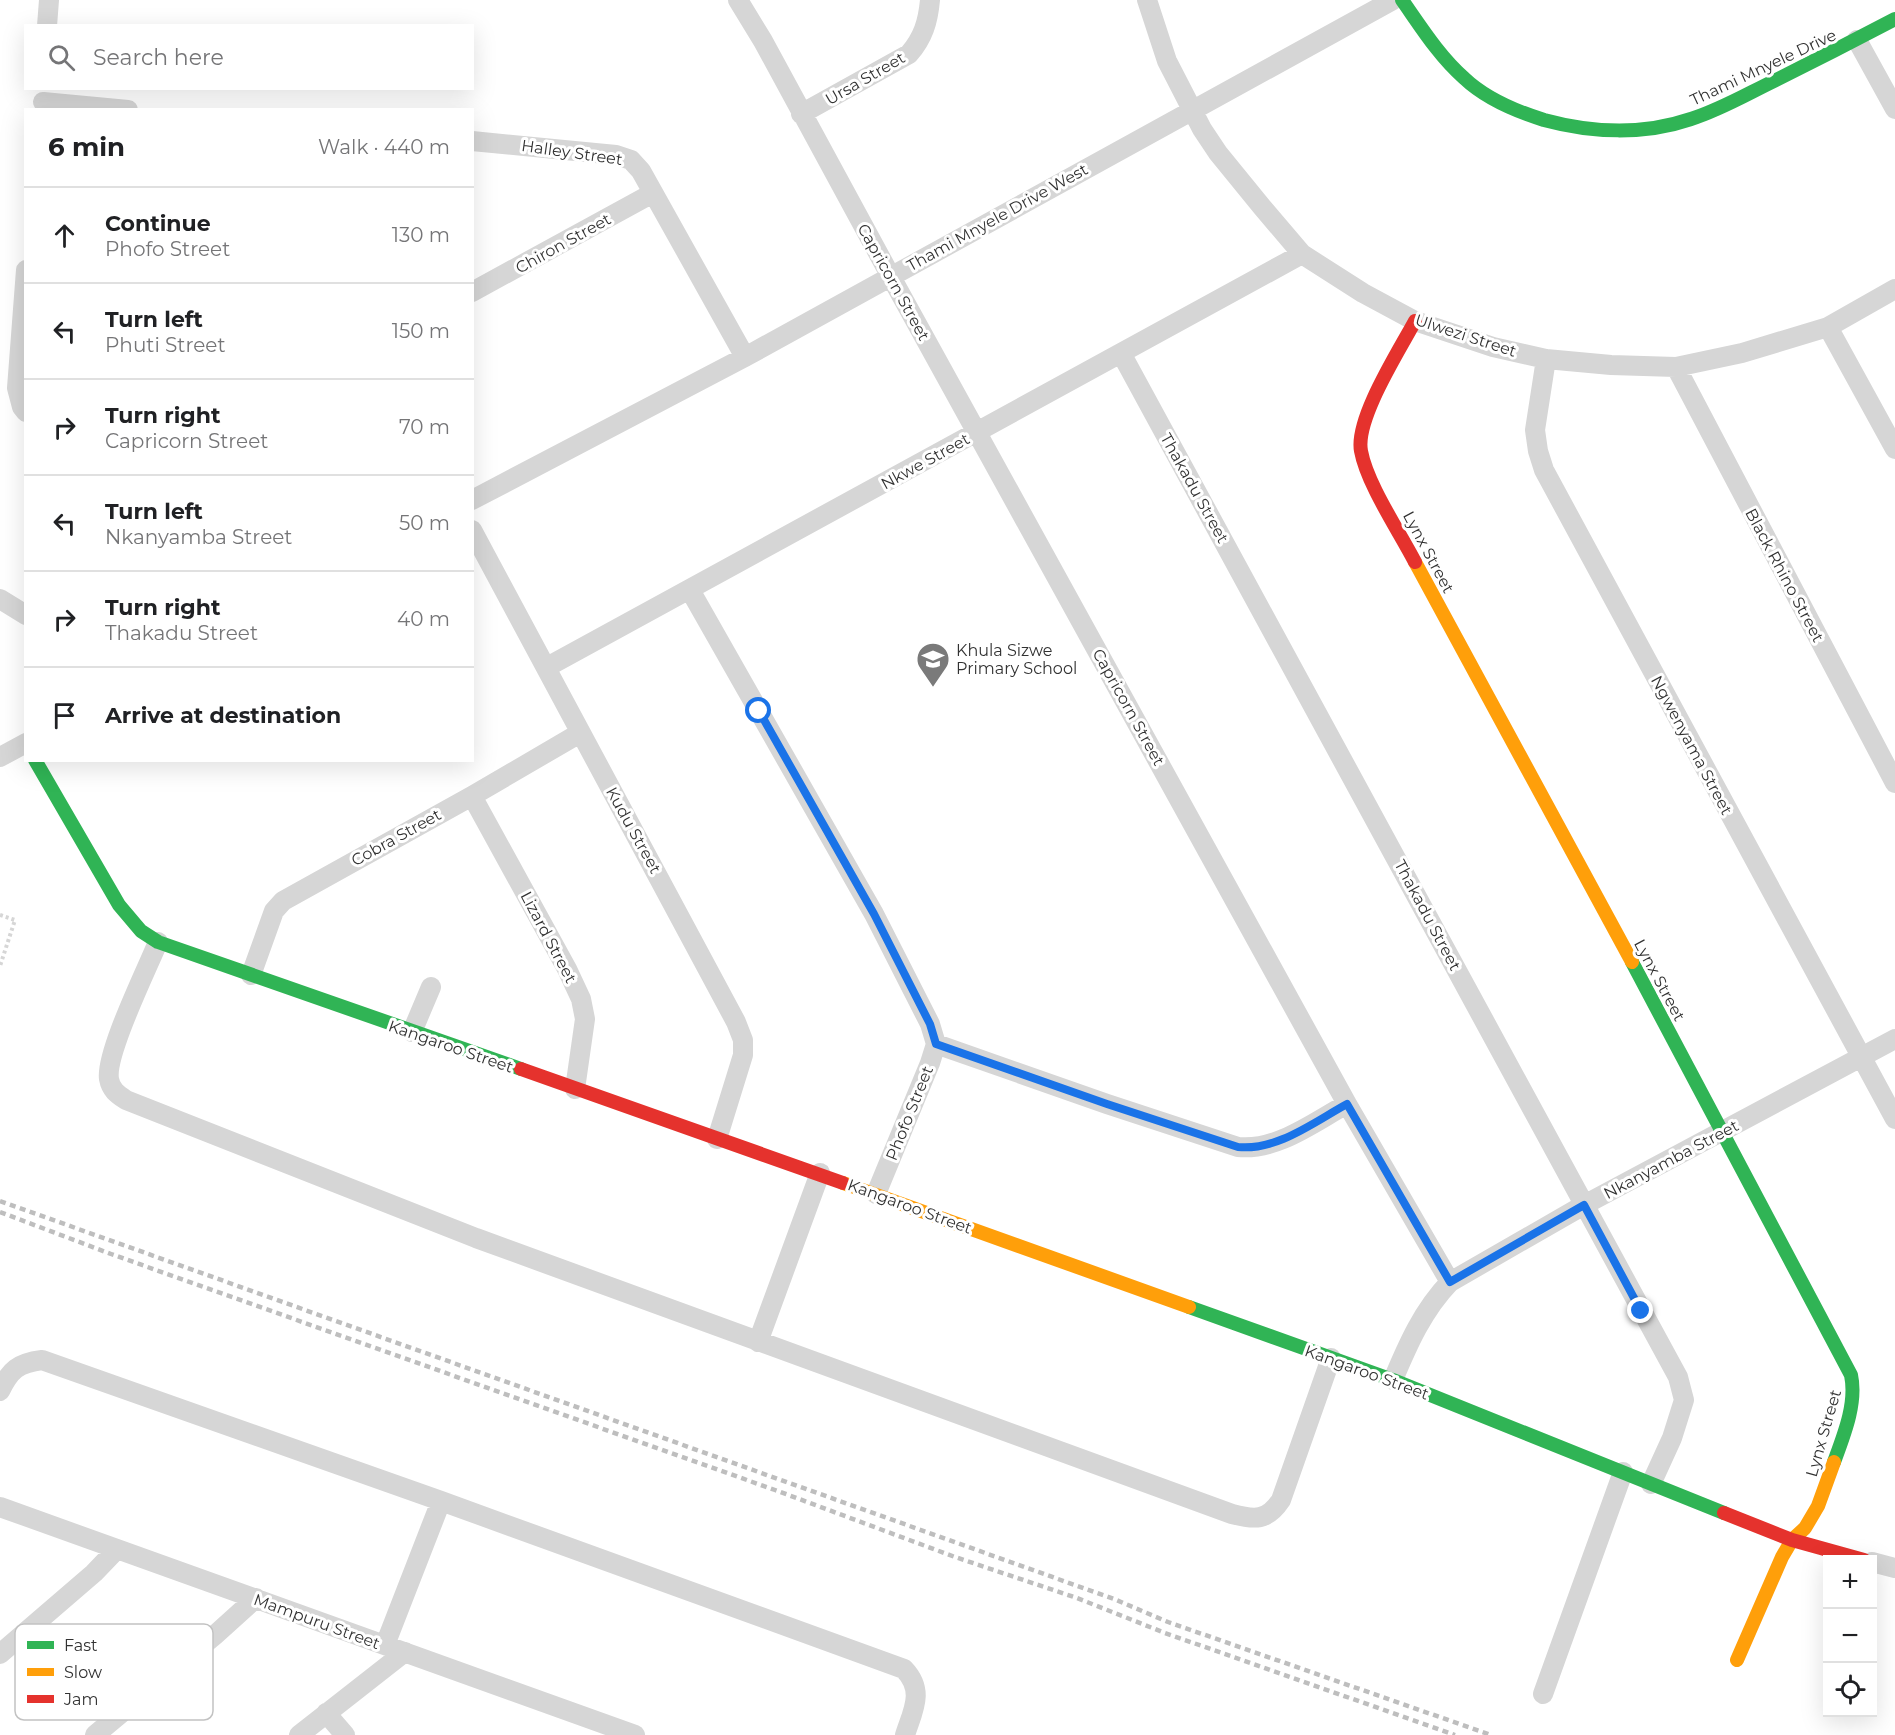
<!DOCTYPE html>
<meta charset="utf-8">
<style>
:root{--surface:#fff;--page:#f2f2f2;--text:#202124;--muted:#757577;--line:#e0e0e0}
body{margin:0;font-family:Montserrat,sans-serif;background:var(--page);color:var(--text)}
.controls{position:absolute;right:18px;bottom:18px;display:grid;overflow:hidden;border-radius:0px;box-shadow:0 6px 24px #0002}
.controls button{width:54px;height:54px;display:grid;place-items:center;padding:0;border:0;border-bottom:2px solid var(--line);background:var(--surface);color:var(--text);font:30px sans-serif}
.stop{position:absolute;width:18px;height:18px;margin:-14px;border:4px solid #1a73e8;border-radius:50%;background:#fff}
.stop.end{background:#1a73e8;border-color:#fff;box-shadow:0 2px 6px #0008}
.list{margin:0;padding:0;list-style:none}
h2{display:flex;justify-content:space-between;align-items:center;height:78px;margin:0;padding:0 24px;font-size:26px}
h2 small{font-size:20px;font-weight:400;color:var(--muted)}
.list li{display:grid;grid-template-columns:39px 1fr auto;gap:18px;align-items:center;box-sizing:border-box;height:96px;padding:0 24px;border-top:2px solid var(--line)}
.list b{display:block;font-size:22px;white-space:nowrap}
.list p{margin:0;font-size:20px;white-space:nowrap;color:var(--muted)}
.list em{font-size:20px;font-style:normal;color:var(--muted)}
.icon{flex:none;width:33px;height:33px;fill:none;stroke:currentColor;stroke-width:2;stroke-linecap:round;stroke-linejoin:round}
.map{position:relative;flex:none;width:1895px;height:1735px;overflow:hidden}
.search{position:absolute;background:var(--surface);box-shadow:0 6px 24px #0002;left:24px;top:24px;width:450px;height:66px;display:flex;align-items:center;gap:15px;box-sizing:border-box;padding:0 21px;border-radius:0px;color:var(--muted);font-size:22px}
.panel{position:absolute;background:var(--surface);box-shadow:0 6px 24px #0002;left:24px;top:108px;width:450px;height:654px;border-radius:0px}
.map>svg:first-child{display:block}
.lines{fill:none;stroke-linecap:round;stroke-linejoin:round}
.path{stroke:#d6d6d6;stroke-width:4;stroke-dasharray:3 3;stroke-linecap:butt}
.street{stroke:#d6d6d6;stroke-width:20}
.fast{stroke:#30b455;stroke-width:14}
.slow{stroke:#ff9f0a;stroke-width:14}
.jam{stroke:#e5322d;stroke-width:14}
.rail{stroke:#bebebe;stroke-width:4.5;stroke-dasharray:6 4.5;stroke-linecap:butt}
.route{stroke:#1a73e8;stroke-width:8}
.labels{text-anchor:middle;stroke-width:6;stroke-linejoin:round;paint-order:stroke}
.street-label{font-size:16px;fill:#323232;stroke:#fff}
.poi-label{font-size:16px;fill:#323232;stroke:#fff;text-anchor:start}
.key{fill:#fff;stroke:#c2c2c2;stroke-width:1.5}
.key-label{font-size:16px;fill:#323232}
</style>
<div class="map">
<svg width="1895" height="1735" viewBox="0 0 1895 1735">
<rect width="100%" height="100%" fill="#fff"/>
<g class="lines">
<!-- path -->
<path class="path" d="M0 915 15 920 0 966"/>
<!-- street -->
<path class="street" d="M738 0 763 41 890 275 1347 1104 1450 1282
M1147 0 1167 61 1202 129 1218 153 1262 207 1302 254 1363 293 1415 321 1493 347 1546 359 1611 365 1676 367 1742 353 1828 327 1895 289
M47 26 49 0
M1857 40 1895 109
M43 102 128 110
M801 114 909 54C923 38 928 22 930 0
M472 141 616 155 631 160 641 171 745 357
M26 270 17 388 22 407 26 412
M472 292 653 193
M1828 327 1895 449
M1121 353 1678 1377 1684 1400 1672 1438 1651 1484
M1546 359 1535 430 1538 451 1544 470 1895 1119
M1676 367 1895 783
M472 500 745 357 1393 0
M472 530 736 1022 743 1040V1055L717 1139
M690 590 874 914 930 1024 936 1044 930 1063 876 1194
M0 599 26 615
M547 667 1302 254
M0 757 26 743
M472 796 567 969 581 999 585 1019 575 1089
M158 942C147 969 105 1054 109 1079 111 1090 117 1094 126 1100L476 1238 1232 1514C1255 1520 1267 1521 1281 1500L1331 1358
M251 975 274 911 283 901 472 796 580 733
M412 1032 431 987
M936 1044 1107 1104 1238 1147C1277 1151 1314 1122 1347 1104
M758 1342 820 1173
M1393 1380C1408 1344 1423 1310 1450 1282L1584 1205 1895 1039
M0 1391C10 1370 18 1363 42 1360L441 1501 904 1669C925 1691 913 1710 905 1735
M0 1507 635 1735
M1872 1562 1895 1568
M385 1645 441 1501
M0 1654 94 1573 117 1549
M1543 1694 1623 1472
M326 1713 345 1735
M95 1735 215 1635 256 1598
M299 1735 405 1652"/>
<!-- fast -->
<path class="fast" d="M1402 0C1421 27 1439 56 1464 78 1486 99 1515 111 1544 120 1592 133 1644 135 1691 119 1720 110 1747 94 1774 81 1814 61 1855 40 1895 19
M35 760 119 905 141 931 158 942 521 1069
M1632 962 1851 1375C1857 1403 1844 1435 1834 1462
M1189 1307 1393 1380 1724 1513"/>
<!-- slow -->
<path class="slow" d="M1415 562 1632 962
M843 1183 1189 1307
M1737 1660 1782 1557 1792 1540 1805 1528 1818 1506 1834 1462"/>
<!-- jam -->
<path class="jam" d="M1415 321C1399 351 1355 419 1361 451 1367 484 1399 531 1415 562
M521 1069 843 1183
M1724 1513 1792 1540 1864 1560"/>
<!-- rail -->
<path class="rail" d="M0 1201 1114 1599 1168 1622 1491 1735
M0 1212 111 1254 775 1490 955 1557 1077 1598 1165 1633 1455 1735"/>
</g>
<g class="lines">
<!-- route -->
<path class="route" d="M759 711 874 914 930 1024 936 1044 1107 1104 1238 1147C1277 1151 1314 1122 1347 1104L1450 1282 1584 1205 1641 1311"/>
</g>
<!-- icons -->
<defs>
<g id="school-pin" transform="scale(1.725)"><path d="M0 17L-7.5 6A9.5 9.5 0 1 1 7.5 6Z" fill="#7a7a7a" stroke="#fff"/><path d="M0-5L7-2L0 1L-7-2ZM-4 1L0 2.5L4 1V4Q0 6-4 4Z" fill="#fff"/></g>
</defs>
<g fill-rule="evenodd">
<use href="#school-pin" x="933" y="659"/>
</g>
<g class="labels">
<!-- street labels -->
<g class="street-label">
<text transform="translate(1763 67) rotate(-25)" y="6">Thami Mnyele Drive</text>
<text transform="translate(865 78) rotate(-30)" y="6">Ursa Street</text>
<text transform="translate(572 152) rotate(8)" y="6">Halley Street</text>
<text transform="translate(997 217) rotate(-29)" y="6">Thami Mnyele Drive West</text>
<text transform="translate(563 243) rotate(-29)" y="6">Chiron Street</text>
<text transform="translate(894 282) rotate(61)" y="6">Capricorn Street</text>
<text transform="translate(1466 335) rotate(18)" y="6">Ulwezi Street</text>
<text transform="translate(925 461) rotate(-29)" y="6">Nkwe Street</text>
<text transform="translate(1195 488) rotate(61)" y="6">Thakadu Street</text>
<text transform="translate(1429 552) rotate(62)" y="6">Lynx Street</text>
<text transform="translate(1785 575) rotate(62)" y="6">Black Rhino Street</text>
<text transform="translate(1129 707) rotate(61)" y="6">Capricorn Street</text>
<text transform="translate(1692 745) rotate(62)" y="6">Ngwenyama Street</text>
<text transform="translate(634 830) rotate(61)" y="6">Kudu Street</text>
<text transform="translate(396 837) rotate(-29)" y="6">Cobra Street</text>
<text transform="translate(1428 915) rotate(62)" y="6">Thakadu Street</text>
<text transform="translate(549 937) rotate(62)" y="6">Lizard Street</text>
<text transform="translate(1660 980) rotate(62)" y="6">Lynx Street</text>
<text transform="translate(451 1046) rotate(19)" y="6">Kangaroo Street</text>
<text transform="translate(909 1113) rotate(-68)" y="6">Phofo Street</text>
<text transform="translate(1671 1159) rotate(-28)" y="6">Nkanyamba Street</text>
<text transform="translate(910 1206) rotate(20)" y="6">Kangaroo Street</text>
<text transform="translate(1367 1372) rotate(20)" y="6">Kangaroo Street</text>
<text transform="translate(1823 1433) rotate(-74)" y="6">Lynx Street</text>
<text transform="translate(317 1621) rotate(20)" y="6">Mampuru Street</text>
</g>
<!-- poi labels -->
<g class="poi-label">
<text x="956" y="656">Khula Sizwe<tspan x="956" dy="18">Primary School</tspan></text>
</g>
</g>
<!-- legend -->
<rect x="15" y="1624" width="198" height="96" rx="9" class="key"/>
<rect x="27" y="1641" width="27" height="8" fill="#30b455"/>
<rect x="27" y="1668" width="27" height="8" fill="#ff9f0a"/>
<rect x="27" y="1695" width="27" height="8" fill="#e5322d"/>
<g class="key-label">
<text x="64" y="1651">Fast</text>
<text x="64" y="1678">Slow</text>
<text x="64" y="1705">Jam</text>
</g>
</svg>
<div class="controls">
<button>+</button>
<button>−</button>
<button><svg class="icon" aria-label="locate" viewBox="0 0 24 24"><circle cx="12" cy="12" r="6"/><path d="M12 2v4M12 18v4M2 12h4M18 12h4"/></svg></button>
</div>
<div class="stop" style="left:759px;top:711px"></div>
<div class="stop end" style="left:1641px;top:1311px"></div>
<div class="search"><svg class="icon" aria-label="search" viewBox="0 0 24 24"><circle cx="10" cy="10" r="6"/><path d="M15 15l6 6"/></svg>Search here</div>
<section class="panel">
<h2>6 min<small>Walk · 440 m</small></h2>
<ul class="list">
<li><svg class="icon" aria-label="ahead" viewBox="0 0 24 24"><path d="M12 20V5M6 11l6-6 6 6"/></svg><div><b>Continue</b><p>Phofo Street</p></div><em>130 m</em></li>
<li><svg class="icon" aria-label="left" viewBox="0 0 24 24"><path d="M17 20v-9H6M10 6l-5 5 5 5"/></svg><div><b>Turn left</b><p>Phuti Street</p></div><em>150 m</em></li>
<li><svg class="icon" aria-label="right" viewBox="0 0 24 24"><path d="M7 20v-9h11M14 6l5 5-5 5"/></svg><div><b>Turn right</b><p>Capricorn Street</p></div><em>70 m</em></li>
<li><svg class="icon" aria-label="left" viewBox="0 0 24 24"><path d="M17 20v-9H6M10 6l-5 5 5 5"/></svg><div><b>Turn left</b><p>Nkanyamba Street</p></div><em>50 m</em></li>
<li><svg class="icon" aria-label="right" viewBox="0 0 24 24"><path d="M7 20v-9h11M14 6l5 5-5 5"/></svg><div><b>Turn right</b><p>Thakadu Street</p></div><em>40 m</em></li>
<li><svg class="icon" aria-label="arrive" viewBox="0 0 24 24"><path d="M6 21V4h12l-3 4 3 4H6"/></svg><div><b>Arrive at destination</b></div></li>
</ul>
</section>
</div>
